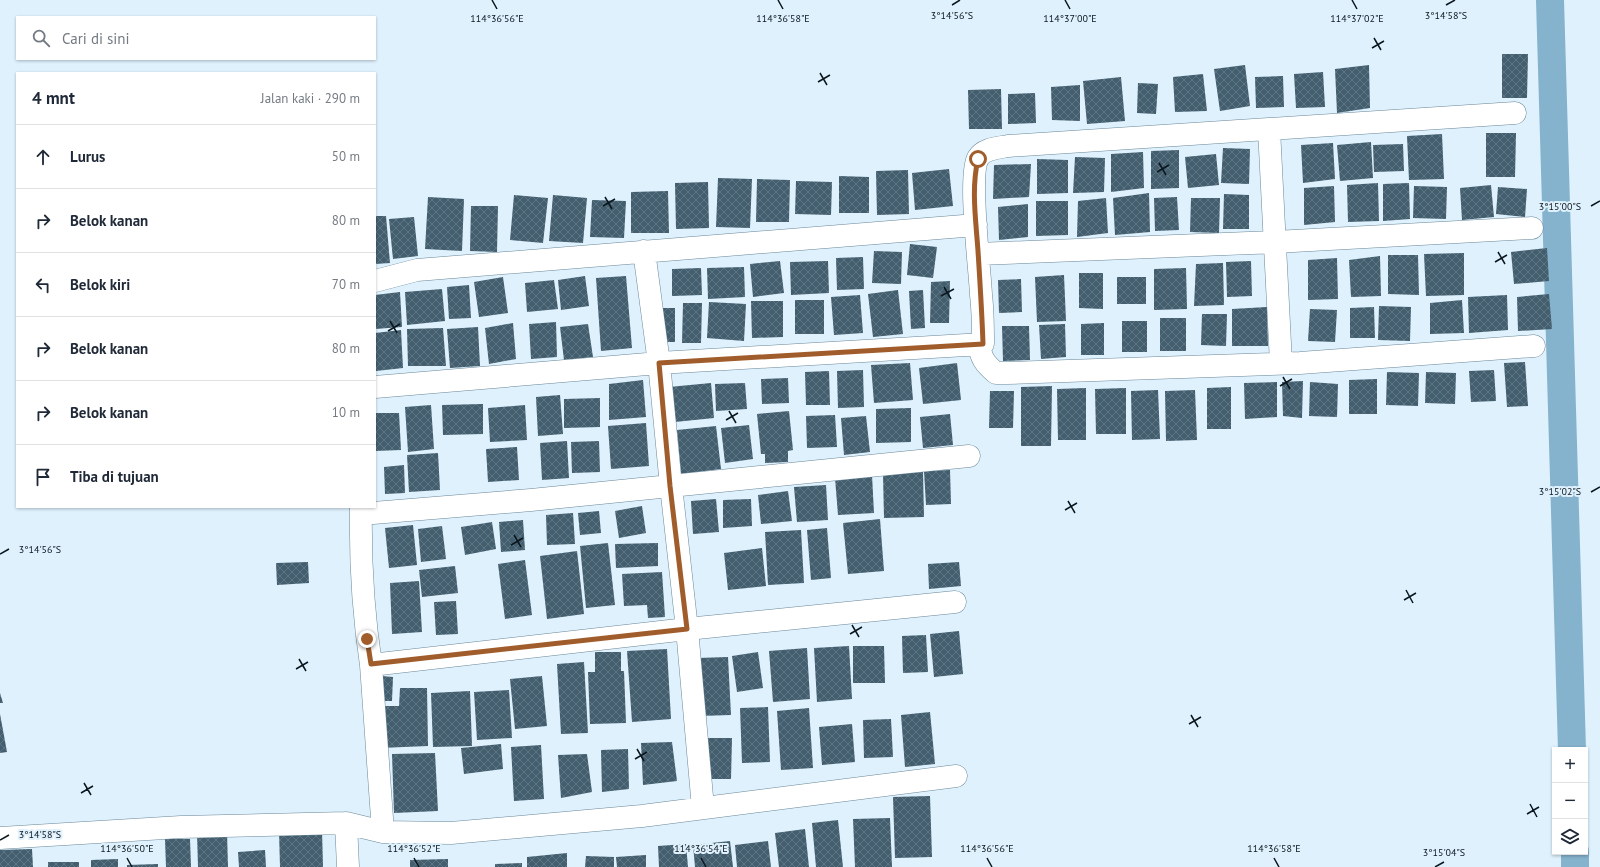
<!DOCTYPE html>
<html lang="id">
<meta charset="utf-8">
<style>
:root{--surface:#fff;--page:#f6f6f7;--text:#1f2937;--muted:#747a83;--line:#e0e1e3}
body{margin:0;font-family:"PT Sans",sans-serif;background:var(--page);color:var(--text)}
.controls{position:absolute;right:12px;bottom:12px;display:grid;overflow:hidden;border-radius:0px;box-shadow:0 1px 3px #0004}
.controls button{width:36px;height:36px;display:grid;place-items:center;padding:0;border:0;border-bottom:1px solid var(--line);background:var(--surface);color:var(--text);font:20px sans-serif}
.stop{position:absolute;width:12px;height:12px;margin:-9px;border:3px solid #a05d2b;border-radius:50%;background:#fff}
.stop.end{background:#a05d2b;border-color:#fff;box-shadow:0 1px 4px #0008}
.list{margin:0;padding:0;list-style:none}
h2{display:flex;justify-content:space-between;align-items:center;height:52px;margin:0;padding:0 16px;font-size:17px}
h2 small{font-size:13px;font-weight:400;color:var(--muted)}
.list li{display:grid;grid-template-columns:26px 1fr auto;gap:12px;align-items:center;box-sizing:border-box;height:64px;padding:0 16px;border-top:1px solid var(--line)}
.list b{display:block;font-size:15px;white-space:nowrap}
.list em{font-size:13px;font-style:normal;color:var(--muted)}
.icon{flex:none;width:22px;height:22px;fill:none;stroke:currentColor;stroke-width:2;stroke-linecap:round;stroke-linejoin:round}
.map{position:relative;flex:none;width:1600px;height:867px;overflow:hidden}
.search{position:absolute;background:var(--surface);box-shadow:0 1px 3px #0004;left:16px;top:16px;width:360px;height:44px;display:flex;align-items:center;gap:10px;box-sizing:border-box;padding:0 14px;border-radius:0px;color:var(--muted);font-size:15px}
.panel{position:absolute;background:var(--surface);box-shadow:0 1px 3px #0004;left:16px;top:72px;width:360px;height:436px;border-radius:0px}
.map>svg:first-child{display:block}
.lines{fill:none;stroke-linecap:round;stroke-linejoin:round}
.canal{stroke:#85b2cc;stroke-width:28}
.building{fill:url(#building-cross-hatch)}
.minor-casing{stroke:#6a8798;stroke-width:23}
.minor{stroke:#fff;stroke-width:22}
.route{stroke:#a05d2b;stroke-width:5}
.ticks{fill:none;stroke:#0b161d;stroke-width:1.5}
.ticks-label{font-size:10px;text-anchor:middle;fill:#0b161d;stroke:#def1fd;stroke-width:4;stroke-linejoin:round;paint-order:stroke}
</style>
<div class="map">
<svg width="1600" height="867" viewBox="0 0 1600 867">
<defs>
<pattern id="building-cross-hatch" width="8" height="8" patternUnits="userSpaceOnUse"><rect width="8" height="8" fill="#425e6f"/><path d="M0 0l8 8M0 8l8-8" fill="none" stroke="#5f7582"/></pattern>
</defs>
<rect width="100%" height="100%" fill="#def1fd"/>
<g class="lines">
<!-- canal -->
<path class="canal" d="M1550 0 1572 750
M1575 852V867"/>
</g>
<!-- building -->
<path class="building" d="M1502 54H1528L1527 98H1502Z
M1245 65 1250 106 1220 111 1214 69Z
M1369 65 1370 108 1337 113 1335 69Z
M1323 72 1325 107 1296 108 1294 74Z
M1203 74 1207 111 1175 112 1173 77Z
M1283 76 1284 107 1256 108 1255 77Z
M1121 77 1125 121 1087 124 1083 81Z
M1138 83 1158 84 1156 114 1137 113Z
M1080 85V121L1052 120 1051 87Z
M1001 89 1002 129H969L968 90Z
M1035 93 1036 123 1008 124V94Z
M1486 133H1516L1515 177H1486Z
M1442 134 1444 179 1409 180 1407 136Z
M1371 142 1373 178 1340 181 1337 145Z
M1333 143 1335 179 1303 183 1301 145Z
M1403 144 1404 171 1374 172 1373 145Z
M1223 148 1250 149 1249 184 1221 183Z
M1179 150V188L1151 189V151Z
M1143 152 1144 188 1111 192V154Z
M1216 154 1219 185 1188 188 1185 157Z
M1075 157 1105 158 1104 192 1073 193Z
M1037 159 1068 160V193L1037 194Z
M1031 164 1029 197 993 199 994 165Z
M949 169 953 206 915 210 912 173Z
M908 170 909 214 877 215 876 171Z
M839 176 869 177V213H839Z
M718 178 752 179 750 228 716 227Z
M757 179 790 180 789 222H756Z
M796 181 832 182 831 215 795 214Z
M708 182 709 228 676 229 675 183Z
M1378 183 1379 221 1348 222 1347 185Z
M1409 183 1410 219 1383 221V184Z
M1491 185 1494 217 1462 220 1460 188Z
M1334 186 1335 222 1304 225V188Z
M1414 186 1447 187 1446 219 1413 218Z
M1498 187 1527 189 1525 217 1496 214Z
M668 191 669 233H631V192Z
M1149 193 1150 232 1115 235 1113 198Z
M1224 194 1249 195V229H1223Z
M514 195 548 198 543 243 510 240Z
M553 195 587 198 583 243 549 241Z
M428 197 464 199 462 251 425 249Z
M1177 197 1179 230 1155 231 1154 198Z
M1106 198 1108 233 1077 237 1078 201Z
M1191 198H1220L1219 233 1190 232Z
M592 200 626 201 624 238 590 237Z
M1036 201H1068V235L1036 236Z
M1028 204V237L999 240 998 207Z
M471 206H498L497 252 470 251Z
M375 216H386L390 263 375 264Z
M414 217 418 256 393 259 389 219Z
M910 244 937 247 933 278 907 275Z
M1547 248 1549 281 1514 284 1511 252Z
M874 251 902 252 901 284 872 283Z
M1464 253V295L1426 296 1424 254Z
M1388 255H1418L1419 295 1388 294Z
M1380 256 1381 296 1351 297 1349 260Z
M863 257 864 289 837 290 836 258Z
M1337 258 1338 299 1308 300V260Z
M780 261 784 293 753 297 750 264Z
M828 261 829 293 791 295 790 262Z
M1251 261 1252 296 1227 297 1226 262Z
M1223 263 1224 305 1194 306 1196 264Z
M744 267 745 297 708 299 707 268Z
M701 268 702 295 672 296V269Z
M1186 268 1187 309 1154 310V269Z
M1079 273H1103V309L1079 308Z
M1064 275 1066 321 1037 322 1035 277Z
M585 276 589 306 561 310 558 280Z
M626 276 632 348 601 351 596 278Z
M503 277 508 313 479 317 474 282Z
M1117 277H1146V304H1117Z
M1021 279 1022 312 999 313 998 280Z
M554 280 558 309 527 312 525 283Z
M950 281 949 323H930L931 282Z
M469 285 471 318 449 319 447 287Z
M442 289 445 321 407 325 405 292Z
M898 290 903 334 873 337 868 294Z
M923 290 925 328 911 329 909 291Z
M400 292 402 327 375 329V295Z
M1549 294 1552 329 1518 331 1517 297Z
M860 295 863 333 834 335 831 297Z
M1507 295 1508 330 1469 333 1468 297Z
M795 300H824V334H795Z
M1462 300 1464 333 1430 334V303Z
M751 301H783V337L752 338Z
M709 302 746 304 744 341 707 338Z
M683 303H702L701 343H682Z
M1379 306 1411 307 1410 341 1378 340Z
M1267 307 1268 346H1232V309Z
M1374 307 1375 338H1350V308Z
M658 308H675V342H658Z
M1310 309 1337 310 1335 342 1308 341Z
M1202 314H1227L1226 346 1201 345Z
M1160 318H1186V351H1160Z
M1122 321H1147V352H1122Z
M556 322 557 357 531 359 529 324Z
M513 323 516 359 489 364 485 328Z
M1104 323V355H1081V324Z
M588 324 593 357 564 360 560 327Z
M1065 324 1066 357 1041 359 1039 325Z
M1002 326H1029L1030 360 1003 361Z
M478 327 480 366 450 368 447 329Z
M443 328 446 366H408L407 329Z
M401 330 403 368 376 371 375 333Z
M1525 362 1528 406 1507 407 1504 363Z
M910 363 913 400 874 403 871 365Z
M957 363 961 400 923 404 919 368Z
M863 370 864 407 838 408 837 371Z
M1494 370 1496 401 1471 402 1469 371Z
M829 371 830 405H806L805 372Z
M1387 372 1419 373 1418 406 1386 405Z
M1426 372 1456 373 1455 404 1425 403Z
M788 378 789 403 762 404 761 379Z
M1377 379V414H1349V380Z
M643 380 646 417 609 420V384Z
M1303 381 1302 418 1283 416 1282 382Z
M1277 382V417L1245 419 1244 383Z
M1310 382 1338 384 1337 417 1309 416Z
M711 383 714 418 675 422 669 387Z
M745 383 747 409 716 411 715 384Z
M1052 386 1051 446H1021V387Z
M1231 387V429H1207V388Z
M1086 388V440H1058L1057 389Z
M1126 388V434H1096L1095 389Z
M1158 390 1160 439 1132 440 1131 391Z
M1195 390 1197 440 1166 441 1165 391Z
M990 391H1014L1013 428H989Z
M560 395 563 434 538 436 536 397Z
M600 398V427L564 428V399Z
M483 404V434L443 435 442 405Z
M431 405 434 449 408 452 405 407Z
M525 405 527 440 490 442 488 408Z
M911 408V442L876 443V409Z
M789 411 793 450 788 451V462L765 463V454H761L757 414Z
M375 413H399L401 450 375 451Z
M950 414 953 445 923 448 920 417Z
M835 415 837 447 807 448 806 416Z
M866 416 870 452 844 455 841 418Z
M646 423 649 466 611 469 608 426Z
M749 425 753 459 725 463 721 428Z
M716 426 721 469 681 474 677 430Z
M567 441 569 478 542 480 540 443Z
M599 441 600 472 572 473 571 442Z
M517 447 519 480 488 482 486 449Z
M438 453 440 490 409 492 407 455Z
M404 465 405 493 385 494 384 467Z
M950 470 951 504 926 505 924 471Z
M923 472 924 517 884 518 883 473Z
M872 475 874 513 838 515 835 478Z
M826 485 828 520 797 522 794 487Z
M788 491 792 521 761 524 758 495Z
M716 499 719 532 693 534 691 501Z
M751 499 752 526 723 528V500Z
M642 506 646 533 619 538 615 511Z
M599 511 601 533 580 535 578 513Z
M573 513 575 544 547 545 546 515Z
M880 519 884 571 848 574 843 523Z
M523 520 525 550 501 552 499 522Z
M492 522 496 549 465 555 461 527Z
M413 525 417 565 389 568 385 528Z
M442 526 446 559 421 562 418 529Z
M827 528 831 578 811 580 807 530Z
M801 530 804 583 768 585 765 532Z
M608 543 615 605 586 608 580 546Z
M658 543V566L616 568 615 544Z
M762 548 766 586 728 590 724 553Z
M577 551 584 614 547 619 540 556Z
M525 560 532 615 505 619 498 564Z
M308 562 309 583 277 585 276 563Z
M959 562 961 586 929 589 928 564Z
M455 566 458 593 422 597 419 570Z
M662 572 665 617 648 618 647 605 624 606 622 574Z
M419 581 422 632 392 634 390 583Z
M456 601 458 634 436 635 434 602Z
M959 631 963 674 934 677 930 634Z
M926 635 928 672 903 673 902 636Z
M849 646 852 699 817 702 814 648Z
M853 646H884L885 683H853Z
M807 648 810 699 773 702 769 651Z
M667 649 671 719 632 722 627 651Z
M595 652H621V671H624L626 723 590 724 588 672H595Z
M758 652 763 688 737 692 732 656Z
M728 657 731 715 699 716 697 658Z
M584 662 588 733 561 734 557 664Z
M382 676 393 677 392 701H381Z
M542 676 547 726 515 729 510 679Z
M400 688H427L428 746 380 748 379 706H399Z
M509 690 512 738 477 740 474 692Z
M470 691 472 746 433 747 431 693Z
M0 693 3 703H0Z
M768 707 770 762 742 763 740 708Z
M809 708 813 768 781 770 777 711Z
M930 712 935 764 905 767 901 715Z
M0 714 7 752 0 753Z
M891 719 893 757 864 758 863 720Z
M852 724 855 762 822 765 819 727Z
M705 738H732L731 779H705Z
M672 742 677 781 643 785 641 743Z
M501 744 503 769 464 774 461 748Z
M541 745 544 799 514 801 511 747Z
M628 749 629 789 602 792 601 750Z
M435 753 438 811 394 813 392 754Z
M587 754 592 792 561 798 558 755Z
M930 796 932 857 895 858 893 797Z
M890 818 892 867H855L853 819Z
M838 820 843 867H816L812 823Z
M805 829 809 867H779L775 833Z
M322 830 323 867H280L279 831Z
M197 832H227L228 867H198Z
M165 839H190L191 867H166Z
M730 841 733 867H695L693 845Z
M768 841 771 867H737L735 845Z
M686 844 688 867H659L658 846Z
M32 849 33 867H0V850Z
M265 850 266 867H239L238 852Z
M567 853V867H527V857Z
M646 855V867H617L616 857Z
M586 856 614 857V867H585Z
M118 859V867H91V860Z
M448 859V867H410V860Z
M48 862H79V867H48Z
M522 863V867H495V864Z
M158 864V867H127V865Z"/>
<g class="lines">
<!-- minor casing -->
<g class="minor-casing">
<path id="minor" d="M1269 129 1281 363
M644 251 659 363 671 486 687 629 703 808
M978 254 1275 242 1532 228
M375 281 417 270 976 225
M978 344C982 359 984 363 996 373H1007L1300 363 1534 346
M375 387 659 363 983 344C983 328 983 311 981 295 980 270 968 176 978 158 984 148 998 148 1008 146L1515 113
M361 507C360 560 363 612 371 665
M361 514 531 500 969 456
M346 823 348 867
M383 832 371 665 687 629 955 602
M0 838 181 827 346 823 383 832 451 833 642 816 956 776"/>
</g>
<!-- minor -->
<use href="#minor" class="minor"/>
</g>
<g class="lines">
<!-- route -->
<path class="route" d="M367 639 371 664 687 629 670 486 659 363 983 344C982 313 980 282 978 251 976 221 971 189 978 159"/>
</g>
<!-- ticks -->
<path class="ticks" d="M492 0 497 9M778 0 783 9M1065 0 1070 9M1352 0 1357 9M952 5 960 0M1446 5 1455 0M1374 38 1381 50M1372 48 1384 41M820 73 827 85M818 82 830 75M1159 163 1166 175M1157 172 1169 165M605 197 612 209M603 206 615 199M1591 206 1600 201M1498 252 1505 264M1495 262 1507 255M944 287 951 299M941 296 954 289M390 321 397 333M388 331 400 324M1283 377 1290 389M1280 386 1292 379M729 411 736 423M726 420 738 413M1591 492 1600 487M1068 501 1075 513M1065 510 1077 503M514 535 521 547M511 545 523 538M0 554 9 549M1406 590 1413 603M1404 600 1416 593M852 625 859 637M850 634 862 627M299 659 306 671M296 669 308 662M1191 715 1198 727M1189 724 1201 717M637 749 644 761M635 759 647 752M84 783 91 795M81 793 93 786M1530 804 1537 817M1527 814 1539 807M0 840 9 835M127 858 132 867M414 858 419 867M701 858 706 867M987 858 992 867M1274 858 1279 867M1435 867 1444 862"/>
<g class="ticks-label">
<text x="952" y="19">3°14'56"S</text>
<text x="1446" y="19">3°14'58"S</text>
<text x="497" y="22">114°36'56"E</text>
<text x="783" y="22">114°36'58"E</text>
<text x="1070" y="22">114°37'00"E</text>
<text x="1357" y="22">114°37'02"E</text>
<text x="1560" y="210">3°15'00"S</text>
<text x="1560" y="495">3°15'02"S</text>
<text x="40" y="553">3°14'56"S</text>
<text x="40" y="838">3°14'58"S</text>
<text x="127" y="852">114°36'50"E</text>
<text x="414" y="852">114°36'52"E</text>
<text x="701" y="852">114°36'54"E</text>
<text x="987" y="852">114°36'56"E</text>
<text x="1274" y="852">114°36'58"E</text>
<text x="1444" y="856">3°15'04"S</text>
</g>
</svg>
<div class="controls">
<button>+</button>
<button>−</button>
<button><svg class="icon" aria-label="layers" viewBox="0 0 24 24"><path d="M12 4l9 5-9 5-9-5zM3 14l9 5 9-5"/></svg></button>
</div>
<div class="stop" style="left:978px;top:159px"></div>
<div class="stop end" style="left:367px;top:639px"></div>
<div class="search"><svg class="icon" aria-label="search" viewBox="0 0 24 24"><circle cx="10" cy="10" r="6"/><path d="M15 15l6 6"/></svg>Cari di sini</div>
<section class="panel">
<h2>4 mnt<small>Jalan kaki · 290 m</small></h2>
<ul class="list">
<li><svg class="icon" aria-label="ahead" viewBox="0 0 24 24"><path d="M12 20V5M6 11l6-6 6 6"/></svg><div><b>Lurus</b></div><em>50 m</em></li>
<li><svg class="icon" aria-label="right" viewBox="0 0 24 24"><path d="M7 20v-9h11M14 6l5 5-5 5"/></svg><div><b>Belok kanan</b></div><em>80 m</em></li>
<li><svg class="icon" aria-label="left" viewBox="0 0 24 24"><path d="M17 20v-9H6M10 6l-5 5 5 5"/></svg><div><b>Belok kiri</b></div><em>70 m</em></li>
<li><svg class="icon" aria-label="right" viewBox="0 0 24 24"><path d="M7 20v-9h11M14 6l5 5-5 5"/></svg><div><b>Belok kanan</b></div><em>80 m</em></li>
<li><svg class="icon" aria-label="right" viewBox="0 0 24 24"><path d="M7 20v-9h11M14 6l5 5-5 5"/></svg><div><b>Belok kanan</b></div><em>10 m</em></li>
<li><svg class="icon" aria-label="arrive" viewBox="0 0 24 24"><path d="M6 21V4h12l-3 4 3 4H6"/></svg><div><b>Tiba di tujuan</b></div></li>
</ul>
</section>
</div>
